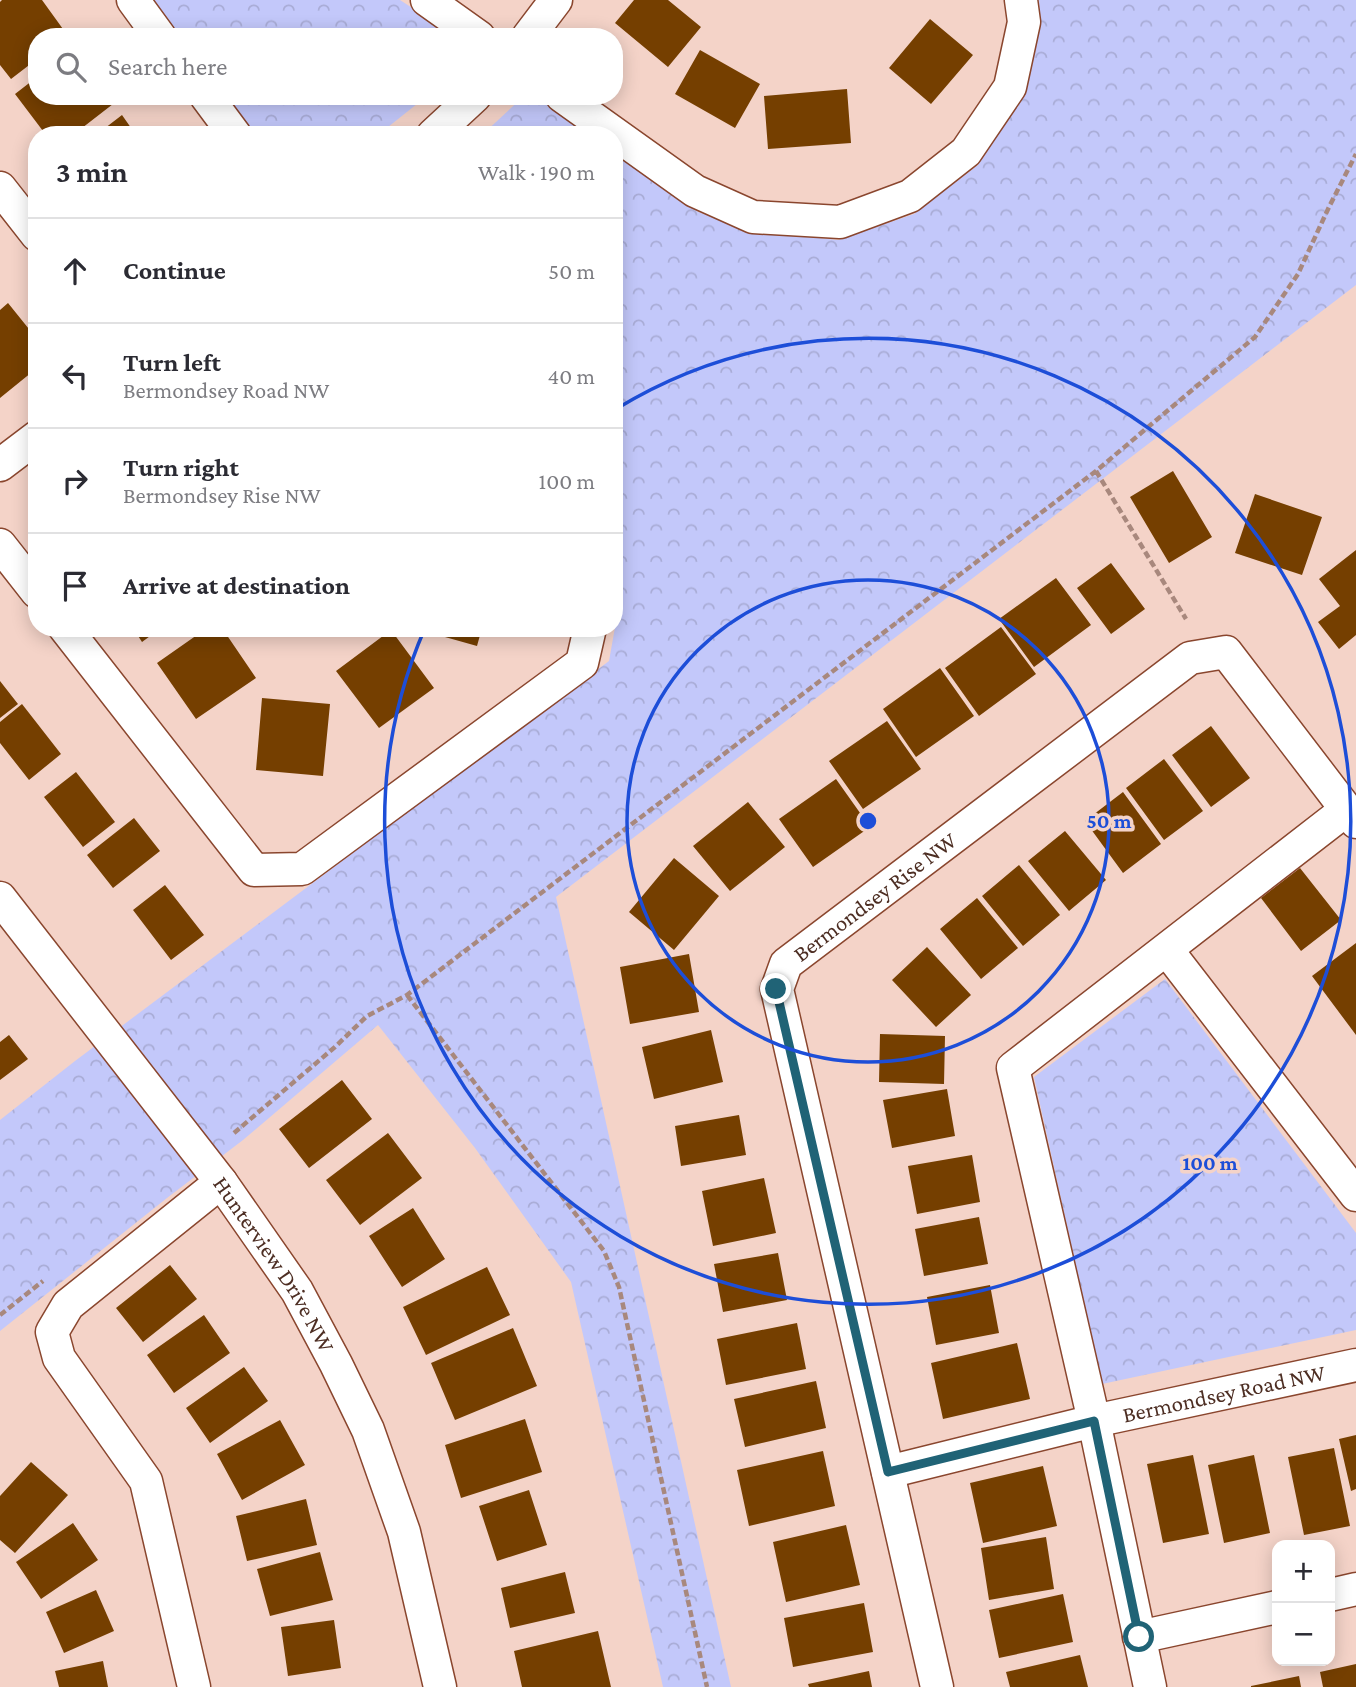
<!DOCTYPE html>
<meta charset="utf-8">
<style>
:root{--surface:#fff;--page:#f2f2f3;--text:#2b2b33;--muted:#7c7c81;--line:#e1e1e2}
body{margin:0;font-family:"Crimson Pro",serif;background:var(--page);color:var(--text)}
.controls{position:absolute;right:21px;bottom:21px;display:grid;overflow:hidden;border-radius:14px;box-shadow:0 4px 18px #0003}
.controls button{width:63px;height:63px;display:grid;place-items:center;padding:0;border:0;border-bottom:2px solid var(--line);background:var(--surface);color:var(--text);font:35px sans-serif}
.stop{position:absolute;width:21px;height:21px;margin:-16px;border:5px solid #206376;border-radius:50%;background:#fff}
.stop.end{background:#206376;border-color:#fff;box-shadow:0 2px 7px #0008}
.list{margin:0;padding:0;list-style:none}
h2{display:flex;justify-content:space-between;align-items:center;height:91px;margin:0;padding:0 28px;font-size:30px}
h2 small{font-size:23px;font-weight:400;color:var(--muted)}
.list li{display:grid;grid-template-columns:46px 1fr auto;gap:21px;align-items:center;box-sizing:border-box;height:105px;padding:0 28px;border-top:2px solid var(--line)}
.list b{display:block;font-size:26px;white-space:nowrap}
.list p{margin:0;font-size:23px;white-space:nowrap;color:var(--muted)}
.list em{font-size:23px;font-style:normal;color:var(--muted)}
.icon{flex:none;width:38px;height:38px;fill:none;stroke:currentColor;stroke-width:2;stroke-linecap:round;stroke-linejoin:round}
.map{position:relative;flex:none;width:1356px;height:1687px;overflow:hidden}
.search{position:absolute;background:var(--surface);box-shadow:0 4px 18px #0003;left:28px;top:28px;width:595px;height:77px;display:flex;align-items:center;gap:18px;box-sizing:border-box;padding:0 24px;border-radius:28px;color:var(--muted);font-size:26px}
.panel{position:absolute;background:var(--surface);box-shadow:0 4px 18px #0003;left:28px;top:126px;width:595px;height:511px;border-radius:28px}
.map>svg:first-child{display:block}
.forest{fill:url(#forest-crowns)}
.building{fill:#753f00}
.lines{fill:none;stroke-linecap:round;stroke-linejoin:round}
.minor-casing{stroke:#8a462e;stroke-width:35}
.path{stroke:#a8887d;stroke-width:4.5;stroke-dasharray:7 3.5;stroke-linecap:butt}
.minor{stroke:#fff;stroke-width:32}
.route{stroke:#206376;stroke-width:9}
.ring{fill:none;stroke:#1d4ed8;stroke-width:3.5}
.labels{text-anchor:middle;stroke-width:7;stroke-linejoin:round;paint-order:stroke}
.street-label{font-size:23px;fill:#4d2e23;stroke:#f4d3c8}
.centre{fill:#1d4ed8;stroke:#f4d3c8;stroke-width:3.5}
.ring-label{font-size:21px;text-anchor:middle;font-weight:bold;fill:#1d4ed8;stroke:#f4d3c8;stroke-width:7;stroke-linejoin:round;paint-order:stroke}
</style>
<div class="map">
<svg width="1356" height="1687" viewBox="0 0 1356 1687">
<defs>
<pattern id="forest-crowns" width="20" height="18" patternUnits="userSpaceOnUse" patternTransform="scale(1.75)"><rect width="20" height="18" fill="#c3c8fa"/><path d="M2 6a3 3 0 1 1 6 0M12 15a3 3 0 1 1 6 0" fill="none" stroke="#a9acd6"/></pattern>
</defs>
<rect width="100%" height="100%" fill="#f4d3c8"/>
<!-- forest -->
<path class="forest" d="M148 0H400L457 37H176Z
M1039 0H1356V285L556 897 731 1687H663L571 1282 475 1148 378 1025 243 1140 167 1198 0 1331V1120L75 1061 609 661 617 616 614 613V150L698 212 751 231 838 240 914 214 978 165 1026 90 1040 18Z
M221 96H427L378 135H251Z
M524 96H541L593 135H482Z
M1165 979 1356 1233V1330L1102 1384 1034 1077Z"/>
<!-- building -->
<path class="building" d="M2 0H42L68 36 37 37V59L11 79 0 65V2Z
M634 0H668L701 27 668 67 615 23Z
M930 19 973 55 931 104 889 68Z
M700 50 760 84 735 128 675 94Z
M37 77V96H107L113 104 73 135H46L15 94Z
M847 89 851 143 768 149 764 96Z
M122 115 136 135H96Z
M8 303 37 339V368L0 398V310Z
M1173 471 1212 537 1169 563 1130 497Z
M1255 494 1322 517 1302 575 1235 553Z
M1356 550V635L1339 649 1318 622 1340 606 1319 579Z
M1111 563 1145 609 1111 634 1077 588Z
M1056 578 1091 625 1034 667 999 619Z
M1001 627 1036 674 979 716 945 668Z
M133 628H161L142 642Z
M207 628H222L256 678 196 719 157 663Z
M413 628H482L477 646Z
M391 630 434 688 379 728 336 671Z
M940 668 974 716 916 757 883 709Z
M0 681 18 704 0 718Z
M262 698 330 704 323 776 256 770Z
M22 704 61 754 29 780 0 743V722Z
M887 721 921 769 863 809 829 761Z
M1211 726 1250 778 1211 807 1172 755Z
M1164 759 1203 811 1164 840 1126 788Z
M76 772 115 822 83 847 44 797Z
M836 779 870 827 813 867 779 819Z
M1123 792 1161 844 1123 873 1085 821Z
M748 802 785 847 730 891 693 846Z
M134 818 160 851 113 888 87 855Z
M1065 831 1106 880 1069 911 1028 861Z
M674 858 719 896 674 950 629 912Z
M1019 865 1060 915 1023 946 982 896Z
M1300 868 1341 920 1301 951 1261 898Z
M165 885 204 935 171 960 133 910Z
M977 898 1018 948 981 979 940 929Z
M1356 943V1035L1312 976Z
M927 947 971 995 936 1027 892 980Z
M689 954 699 1012 630 1024 620 967Z
M711 1030 723 1082 654 1099 642 1047Z
M880 1034 945 1036 944 1084 879 1082Z
M9 1035 28 1059 0 1080V1042Z
M342 1080 372 1119 309 1168 279 1129Z
M947 1089 955 1136 892 1148 883 1100Z
M739 1115 746 1155 681 1166 675 1126Z
M388 1133 422 1178 360 1225 326 1180Z
M972 1155 980 1202 917 1214 908 1166Z
M764 1178 776 1233 713 1246 702 1191Z
M413 1208 445 1259 402 1287 369 1236Z
M979 1217 988 1264 924 1276 915 1229Z
M778 1253 787 1300 723 1312 714 1264Z
M170 1265 197 1299 143 1342 116 1308Z
M487 1267 510 1315 426 1355 403 1307Z
M990 1285 999 1333 936 1345 927 1297Z
M204 1315 230 1353 174 1393 147 1355Z
M797 1323 806 1369 726 1385 717 1339Z
M513 1328 537 1386 455 1420 431 1363Z
M1017 1343 1030 1399 943 1419 931 1363Z
M244 1367 268 1401 210 1443 186 1408Z
M816 1381 826 1428 745 1447 734 1399Z
M525 1419 542 1472 461 1498 445 1445Z
M280 1420 305 1465 242 1500 217 1454Z
M1356 1435V1489L1351 1491 1339 1439Z
M1334 1448 1350 1526 1304 1535 1288 1457Z
M823 1451 835 1506 749 1526 737 1470Z
M1193 1455 1209 1534 1163 1543 1147 1464Z
M1254 1455 1270 1533 1224 1543 1208 1465Z
M31 1462 68 1495 15 1553 0 1540V1496Z
M1043 1466 1057 1526 983 1543 970 1483Z
M529 1490 547 1545 497 1561 479 1506Z
M306 1499 317 1545 247 1561 236 1516Z
M73 1523 98 1560 41 1599 16 1562Z
M846 1525 860 1585 786 1602 773 1542Z
M1046 1537 1054 1589 989 1600 981 1548Z
M320 1552 333 1600 270 1616 257 1569Z
M565 1572 575 1613 510 1628 501 1588Z
M96 1590 114 1631 64 1653 46 1612Z
M1063 1594 1073 1642 999 1658 989 1610Z
M864 1603 873 1652 793 1667 784 1618Z
M334 1620 341 1668 288 1676 281 1627Z
M598 1631 611 1687H522L514 1651Z
M1080 1655 1088 1687H1010L1006 1672Z
M103 1661 108 1687H59L55 1671Z
M1356 1664V1687H1323L1320 1672Z
M869 1671 872 1687H809L808 1684Z
M1299 1676 1301 1687H1251V1686Z"/>
<g class="lines">
<!-- minor casing -->
<g class="minor-casing">
<g id="minor">
<path d="M133 0 160 37"/>
<path d="M427 0 479 37"/>
<path d="M528 37 556 0"/>
<path d="M206 96 235 135"/>
<path d="M562 96 695 191 753 217 840 222 910 196 966 152 1010 87 1024 22 1021 0"/>
<path d="M433 135 475 96"/>
<path d="M0 188 37 235"/>
<path d="M0 465 37 437"/>
<path d="M0 545 37 592"/>
<path d="M65 628 254 870 302 869 582 663 590 628"/>
<path id="s1" d="M0 898 221 1182 297 1291 336 1364 368 1430 404 1532 440 1687"/>
<path d="M1167 950 1356 1195"/>
<path id="s2" d="M888 1472 1094 1421 1356 1365"/>
<path d="M1330 1595 1356 1589"/>
<path d="M1139 1637 1277 1607"/>
<path d="M194 1687 146 1481 59 1358 52 1332 68 1305 221 1182"/>
<path id="s3" d="M937 1687 777 989 786 964 1190 658 1226 652 1356 822"/>
<path d="M1150 1687 1094 1421 1013 1068 1346 810"/>
</g>
</g>
<!-- path -->
<path class="path" d="M1096 471 1186 619
M407 995 604 1251 619 1287 707 1687
M234 1133 335 1047 367 1016 407 995 1096 471 1255 337 1298 274 1329 207 1356 154
M0 1315 43 1281"/>
<!-- minor -->
<use href="#minor" class="minor"/>
</g>
<g class="lines">
<!-- route -->
<path class="route" d="M776 989 888 1472 1094 1421 1139 1637"/>
</g>
<!-- distance rings -->
<g class="ring">
<circle cx="868" cy="821" r="241"/>
<path d="M616 409A483 483 0 1 1 425 628"/>
</g>
<g class="labels">
<!-- street labels -->
<g class="street-label">
<text dy="8" stroke="none"><textPath href="#s3" startOffset="854">Bermondsey Rise NW</textPath></text>
<text dy="8" stroke="none"><textPath href="#s1" startOffset="458">Hunterview Drive NW</textPath></text>
<text dy="8" stroke="none"><textPath href="#s2" startOffset="345">Bermondsey Road NW</textPath></text>
</g>
</g>
<circle cx="868" cy="821" r="10" class="centre"/>
<g class="ring-label">
<text x="1109" y="828">50 m</text>
<text x="1210" y="1170">100 m</text>
</g>
</svg>
<div class="controls">
<button>+</button>
<button>−</button>
</div>
<div class="stop" style="left:1139px;top:1637px"></div>
<div class="stop end" style="left:776px;top:989px"></div>
<div class="search"><svg class="icon" aria-label="search" viewBox="0 0 24 24"><circle cx="10" cy="10" r="6"/><path d="M15 15l6 6"/></svg>Search here</div>
<section class="panel">
<h2>3 min<small>Walk · 190 m</small></h2>
<ul class="list">
<li><svg class="icon" aria-label="ahead" viewBox="0 0 24 24"><path d="M12 20V5M6 11l6-6 6 6"/></svg><div><b>Continue</b></div><em>50 m</em></li>
<li><svg class="icon" aria-label="left" viewBox="0 0 24 24"><path d="M17 20v-9H6M10 6l-5 5 5 5"/></svg><div><b>Turn left</b><p>Bermondsey Road NW</p></div><em>40 m</em></li>
<li><svg class="icon" aria-label="right" viewBox="0 0 24 24"><path d="M7 20v-9h11M14 6l5 5-5 5"/></svg><div><b>Turn right</b><p>Bermondsey Rise NW</p></div><em>100 m</em></li>
<li><svg class="icon" aria-label="arrive" viewBox="0 0 24 24"><path d="M6 21V4h12l-3 4 3 4H6"/></svg><div><b>Arrive at destination</b></div></li>
</ul>
</section>
</div>
